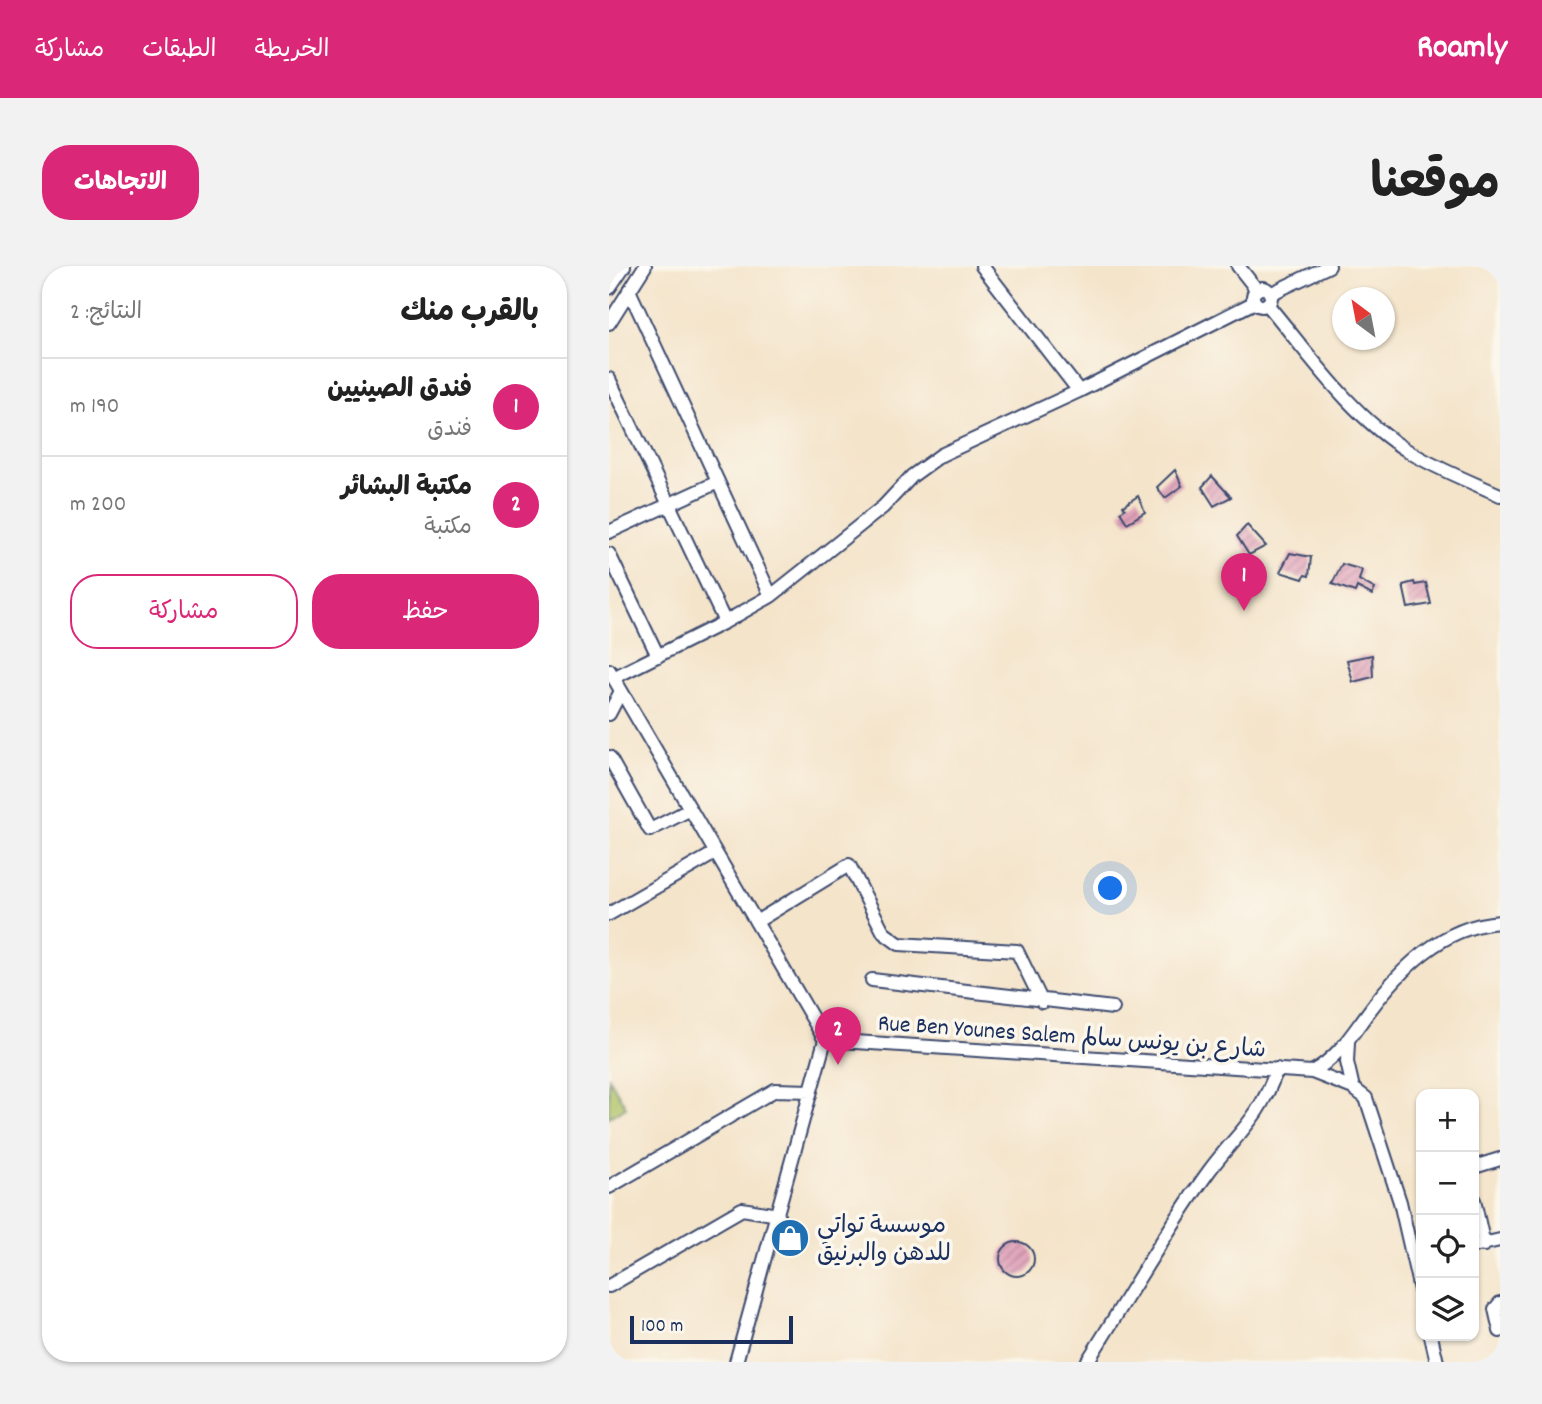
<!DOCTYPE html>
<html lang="ar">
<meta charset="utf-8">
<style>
:root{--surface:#fff;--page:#f2f2f2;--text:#222;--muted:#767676;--line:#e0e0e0;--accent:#db2777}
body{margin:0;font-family:Dekko,"Playpen Sans Arabic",sans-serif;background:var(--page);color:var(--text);direction:rtl}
.controls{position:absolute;right:21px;bottom:21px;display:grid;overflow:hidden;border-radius:14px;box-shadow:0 2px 5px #0004}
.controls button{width:63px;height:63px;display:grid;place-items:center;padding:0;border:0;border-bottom:2px solid var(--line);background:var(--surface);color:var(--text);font:35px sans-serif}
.compass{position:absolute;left:723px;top:21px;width:63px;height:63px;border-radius:50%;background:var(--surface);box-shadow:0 2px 5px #0004;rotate:328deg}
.scale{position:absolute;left:21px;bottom:18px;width:163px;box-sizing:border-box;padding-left:7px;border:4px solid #1b2f5e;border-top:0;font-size:19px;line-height:24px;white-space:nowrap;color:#1b2f5e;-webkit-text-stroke:5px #fbf7ec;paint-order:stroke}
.you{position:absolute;left:502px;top:623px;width:24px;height:24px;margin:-18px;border:5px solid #fff;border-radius:50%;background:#1a73e8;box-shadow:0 0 0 10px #1a73e833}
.badge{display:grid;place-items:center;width:46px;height:46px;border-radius:50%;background:var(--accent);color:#fff;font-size:23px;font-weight:700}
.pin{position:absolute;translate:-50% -58px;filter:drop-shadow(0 2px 4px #0008)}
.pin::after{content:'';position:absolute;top:37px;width:24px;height:21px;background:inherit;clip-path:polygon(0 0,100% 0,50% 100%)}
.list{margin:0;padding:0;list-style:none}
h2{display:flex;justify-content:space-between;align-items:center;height:91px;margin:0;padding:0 28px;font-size:30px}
h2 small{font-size:23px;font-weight:400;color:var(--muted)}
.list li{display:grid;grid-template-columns:46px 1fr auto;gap:21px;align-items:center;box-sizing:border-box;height:98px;padding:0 28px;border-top:2px solid var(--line)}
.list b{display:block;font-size:26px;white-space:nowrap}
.list p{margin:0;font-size:23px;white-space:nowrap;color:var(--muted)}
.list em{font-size:23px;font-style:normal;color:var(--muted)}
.actions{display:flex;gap:14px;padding:21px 28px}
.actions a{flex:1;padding:16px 0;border:2px solid var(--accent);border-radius:28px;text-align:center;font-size:24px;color:var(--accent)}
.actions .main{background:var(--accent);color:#fff}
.icon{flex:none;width:38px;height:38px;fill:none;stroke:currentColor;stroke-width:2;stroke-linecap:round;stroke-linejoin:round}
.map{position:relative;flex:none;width:891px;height:1096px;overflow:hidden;direction:ltr;border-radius:28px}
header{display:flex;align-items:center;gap:42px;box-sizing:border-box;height:98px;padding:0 35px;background:var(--accent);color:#fff}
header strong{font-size:33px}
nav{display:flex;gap:38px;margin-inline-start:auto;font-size:24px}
.intro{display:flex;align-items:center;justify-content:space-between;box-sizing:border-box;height:168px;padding:0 42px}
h1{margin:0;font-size:49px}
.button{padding:18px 32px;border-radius:28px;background:var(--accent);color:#fff;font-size:24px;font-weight:700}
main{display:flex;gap:42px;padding:0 42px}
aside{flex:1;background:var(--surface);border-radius:28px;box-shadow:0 2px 5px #0004}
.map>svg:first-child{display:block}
.green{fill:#aec265;stroke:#647862;stroke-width:2}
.building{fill:url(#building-hatch)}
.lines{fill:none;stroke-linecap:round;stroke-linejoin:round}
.street-casing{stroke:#3c4a6e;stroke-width:16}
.street{stroke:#fff;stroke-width:12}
.labels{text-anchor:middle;stroke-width:7;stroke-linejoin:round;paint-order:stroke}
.street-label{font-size:24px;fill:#1b2f5e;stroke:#fbf7ec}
.poi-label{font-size:24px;fill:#1b2f5e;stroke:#fbf7ec;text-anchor:start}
</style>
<header>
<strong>Roamly</strong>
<nav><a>الخريطة</a><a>الطبقات</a><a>مشاركة</a></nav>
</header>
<div class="intro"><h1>موقعنا</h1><a class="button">الاتجاهات</a></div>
<main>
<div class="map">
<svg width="891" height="1096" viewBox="0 0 891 1096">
<defs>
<pattern id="building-hatch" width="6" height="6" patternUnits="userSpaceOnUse" patternTransform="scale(1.75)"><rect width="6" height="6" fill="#e1a3ba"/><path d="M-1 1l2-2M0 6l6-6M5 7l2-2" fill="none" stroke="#b6859a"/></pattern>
</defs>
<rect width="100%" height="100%" fill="#fbf7ec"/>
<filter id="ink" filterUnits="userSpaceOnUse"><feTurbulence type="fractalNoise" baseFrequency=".0143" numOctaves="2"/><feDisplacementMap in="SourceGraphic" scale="14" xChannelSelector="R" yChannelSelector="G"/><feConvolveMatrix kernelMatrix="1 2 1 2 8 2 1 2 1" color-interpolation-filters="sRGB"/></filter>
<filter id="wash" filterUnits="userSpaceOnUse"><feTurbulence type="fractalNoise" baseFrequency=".00686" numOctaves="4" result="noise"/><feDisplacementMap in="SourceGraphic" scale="28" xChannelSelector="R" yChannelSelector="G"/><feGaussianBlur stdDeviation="1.57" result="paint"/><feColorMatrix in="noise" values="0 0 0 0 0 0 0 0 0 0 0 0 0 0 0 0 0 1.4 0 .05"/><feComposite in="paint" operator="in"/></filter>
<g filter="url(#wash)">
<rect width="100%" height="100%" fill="#f4e4ca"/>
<!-- green -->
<path class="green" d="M0 812 17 841 0 851Z"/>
<g id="blocks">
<!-- building -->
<path class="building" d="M566 204 573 220 556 232 548 221Z
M603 210 622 231 605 240 593 221Z
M529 230 536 246 518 257 511 246 516 243 514 240Z
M638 259 657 280 640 289 628 270Z
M681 287 702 291 700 310 696 309 694 313 671 306Z
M733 298 753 304 750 314 766 323 763 329 748 321 746 326 723 318Z
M805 316 806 319 817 317 822 338 799 342 794 319Z
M763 389 764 411 744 416 738 394Z
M391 993a17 17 0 1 1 34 0a17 17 0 1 1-34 0Z"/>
</g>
</g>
<g filter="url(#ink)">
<use href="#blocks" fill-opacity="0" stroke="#3c4a6e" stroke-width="2"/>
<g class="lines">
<!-- street casing -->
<g class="street-casing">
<path id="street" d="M373 0 470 125
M629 0 648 24
M0 22 15 0
M644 31a9 9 0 1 1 18 0a9 9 0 1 1-18 0Z
M20 24 162 330
M661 28 720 0
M658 38C700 88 743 151 799 185 828 203 860 215 891 229
M0 57 36 0
M0 113 116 356
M0 266 109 216
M0 288 49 390
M0 404 216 774
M4 412 116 356 162 330 274 241 303 210 332 189 470 125 646 36
M0 448 12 425
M0 491 41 564 80 544
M0 648 106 587
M147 656 240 599 275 667 290 678 408 685 433 736
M263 714 504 742
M216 774 703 806 744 822 757 832 791 936 812 1028
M739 776 738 796 744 822
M703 806C729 791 741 771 758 748 791 703 833 660 891 656
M865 901 891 893
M0 921 166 824 202 825
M865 934 875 979
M865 980 891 974
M0 1020 133 943 169 949
M891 1037 886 1043 891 1065
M822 1070 828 1096
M127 1096 216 774
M478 1096C518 1033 556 966 600 905 630 865 650 854 668 803"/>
</g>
<!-- street -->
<use href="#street" class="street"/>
</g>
</g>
<!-- icons -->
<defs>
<g id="shop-disc" transform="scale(2.0125)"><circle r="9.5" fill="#1f6fb2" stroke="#fbf7ec"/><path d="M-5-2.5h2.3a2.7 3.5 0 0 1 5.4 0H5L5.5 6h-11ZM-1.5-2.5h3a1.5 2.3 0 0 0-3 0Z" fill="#fff"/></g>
</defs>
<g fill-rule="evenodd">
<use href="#shop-disc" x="181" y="972"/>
</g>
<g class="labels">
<!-- street labels -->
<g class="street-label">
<text transform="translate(463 769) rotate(4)" y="8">Rue Ben Younes Salem شارع بن يونس سالم</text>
</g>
<!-- poi labels -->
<g class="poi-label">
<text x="208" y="966">موسسة تواتي<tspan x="208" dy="28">للدهن والبرنيق</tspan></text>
</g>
</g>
</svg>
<div class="controls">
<button>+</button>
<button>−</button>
<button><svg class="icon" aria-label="locate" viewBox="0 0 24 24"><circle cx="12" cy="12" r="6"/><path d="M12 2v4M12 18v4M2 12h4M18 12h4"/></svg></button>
<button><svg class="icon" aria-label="layers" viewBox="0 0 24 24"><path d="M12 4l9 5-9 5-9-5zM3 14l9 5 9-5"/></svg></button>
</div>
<svg class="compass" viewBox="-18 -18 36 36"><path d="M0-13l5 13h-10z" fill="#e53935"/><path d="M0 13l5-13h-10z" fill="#767676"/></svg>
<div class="scale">100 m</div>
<div class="you"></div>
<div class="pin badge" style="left:635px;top:345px">1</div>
<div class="pin badge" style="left:229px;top:799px">2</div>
</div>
<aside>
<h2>بالقرب منك<small>النتائج: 2</small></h2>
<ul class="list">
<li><span class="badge">1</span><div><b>فندق الصينيين</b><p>فندق</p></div><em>190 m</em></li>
<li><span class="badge">2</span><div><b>مكتبة البشائر</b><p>مكتبة</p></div><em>200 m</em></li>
</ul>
<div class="actions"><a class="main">حفظ</a><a>مشاركة</a></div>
</aside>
</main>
